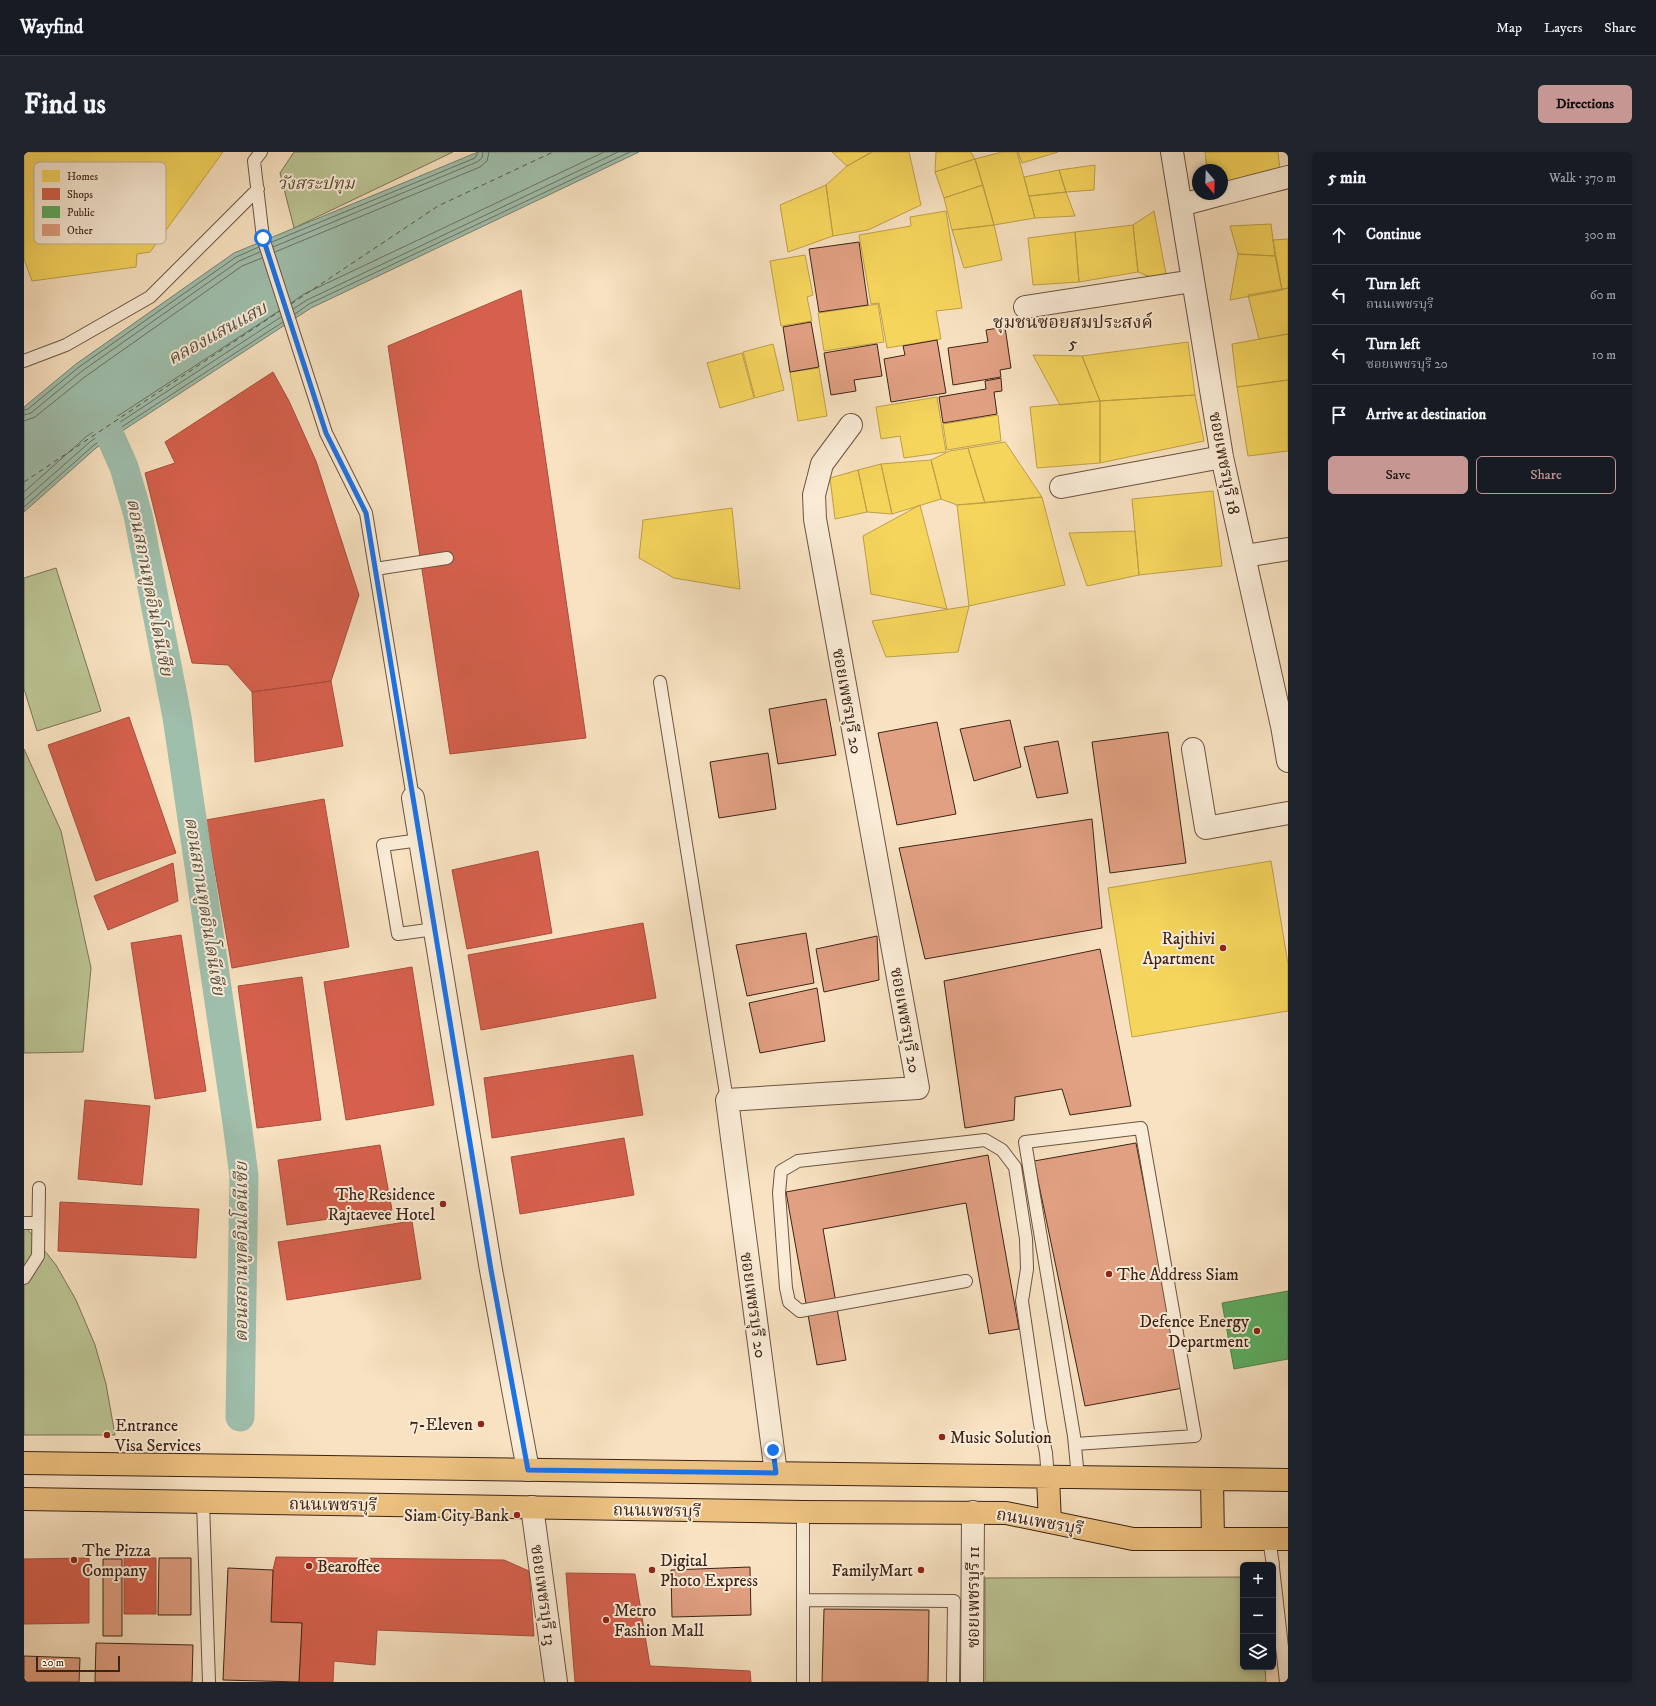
<!DOCTYPE html>
<meta charset="utf-8">
<style>
:root{--surface:#171b24;--page:#20242c;--text:#f1f3f6;--muted:#9ea1a6;--line:#363941;--accent:#c59692}
body{margin:0;font-family:"IM FELL DW Pica","Noto Serif Thai",serif;background:var(--page);color:var(--text)}
.controls{position:absolute;right:12px;bottom:12px;display:grid;overflow:hidden;border-radius:6px;box-shadow:0 2px 6px #0003}
.controls button{width:36px;height:36px;display:grid;place-items:center;padding:0;border:0;border-bottom:1px solid var(--line);background:var(--surface);color:var(--text);font:20px sans-serif}
.compass{position:absolute;left:1168px;top:12px;width:36px;height:36px;border-radius:50%;background:var(--surface);box-shadow:0 2px 6px #0003;rotate:161deg}
.scale{position:absolute;left:12px;bottom:10px;width:84px;box-sizing:border-box;padding-left:4px;border:2px solid #3d2419;border-top:0;font-size:11px;line-height:14px;white-space:nowrap;color:#3d2419;-webkit-text-stroke:3px #faecd7;paint-order:stroke}
.stop{position:absolute;width:12px;height:12px;margin:-9px;border:3px solid #1a73e8;border-radius:50%;background:#fff}
.stop.end{background:#1a73e8;border-color:#fff;box-shadow:0 1px 4px #0008}
.list{margin:0;padding:0;list-style:none}
h2{display:flex;justify-content:space-between;align-items:center;height:52px;margin:0;padding:0 16px;font-size:17px}
h2 small{font-size:13px;font-weight:400;color:var(--muted)}
.list li{display:grid;grid-template-columns:26px 1fr auto;gap:12px;align-items:center;box-sizing:border-box;height:60px;padding:0 16px;border-top:1px solid var(--line)}
.list b{display:block;font-size:15px;white-space:nowrap}
.list p{margin:0;font-size:13px;white-space:nowrap;color:var(--muted)}
.list em{font-size:13px;font-style:normal;color:var(--muted)}
.actions{display:flex;gap:8px;padding:12px 16px}
.actions a{flex:1;padding:9px 0;border:1px solid var(--accent);border-radius:6px;text-align:center;font-size:14px;color:var(--accent)}
.actions .main{background:var(--accent);color:#111}
.icon{flex:none;width:22px;height:22px;fill:none;stroke:currentColor;stroke-width:2;stroke-linecap:round;stroke-linejoin:round}
.map{position:relative;flex:none;width:1264px;height:1530px;overflow:hidden;border-radius:6px}
header{display:flex;align-items:center;gap:24px;box-sizing:border-box;height:56px;padding:0 20px;background:var(--surface);border-bottom:1px solid var(--line)}
header strong{font-size:19px}
nav{display:flex;gap:22px;margin-inline-start:auto;font-size:14px}
.intro{display:flex;align-items:center;justify-content:space-between;box-sizing:border-box;height:96px;padding:0 24px}
h1{margin:0;font-size:28px}
.button{padding:10px 18px;border-radius:6px;background:var(--accent);color:#111;font-size:14px;font-weight:700}
main{display:flex;gap:24px;padding:0 24px}
aside{flex:1;background:var(--surface);border-radius:6px;box-shadow:0 2px 6px #0003}
.map>svg:first-child{display:block}
.green{fill:#bbc494;stroke:#7c7456}
.water{fill:#9fbfad;stroke:#788172}
.homes{fill:#f6d55c;stroke:#bea048}
.shops{fill:#d6604d;stroke:#a84e3d}
.public{fill:#5aae61;stroke:#51854b}
.lines{fill:none;stroke-linecap:round;stroke-linejoin:round}
.shore{stroke:#6e7263;stroke-width:1}
.canal{stroke:#9fbfad;stroke-width:29}
.ferry{stroke:#5a5245;stroke-width:1;stroke-dasharray:5 4;stroke-linecap:butt}
.building{fill:#e1a082;stroke:#3d2419}
.lane-casing{stroke:#6c5443;stroke-width:14}
.street-casing{stroke:#6c5443;stroke-width:24}
.primary-casing{stroke:#3d2419;stroke-width:24}
.lane{stroke:#faecd7;stroke-width:12}
.street{stroke:#faecd7;stroke-width:22}
.primary{stroke:#ecc180;stroke-width:22}
.route{stroke:#1a73e8;stroke-width:5}
.poi-dot{fill:#8f2418;stroke:#faecd7;stroke-width:1.5}
.labels{text-anchor:middle;stroke-width:4;stroke-linejoin:round;paint-order:stroke}
.park-label{font-size:17px;font-style:italic;fill:#5c4c38;stroke:#faecd7}
.street-label{font-size:17px;fill:#3d2419;stroke:#faecd7}
.poi-label{font-size:17px;fill:#3d2419;stroke:#faecd7;text-anchor:start}
.neighbourhood-label{font-size:18px;fill:#3d2419;stroke:#faecd7}
.water-label{font-size:18px;font-style:italic;fill:#5a5245;stroke:#faecd7}
.key{fill:#faecd7;stroke:#c1b09e;stroke-width:1}
.key-label{font-size:11px;fill:#3d2419}
</style>
<header>
<strong>Wayfind</strong>
<nav><a>Map</a><a>Layers</a><a>Share</a></nav>
</header>
<div class="intro"><h1>Find us</h1><a class="button">Directions</a></div>
<main>
<div class="map">
<svg width="1264" height="1530" viewBox="0 0 1264 1530">
<rect width="100%" height="100%" fill="#f8e2c1"/>
<filter id="stains"><feTurbulence type="fractalNoise" baseFrequency=".005" numOctaves="4"/><feColorMatrix values="0 0 0 0 .2 0 0 0 0 .09 0 0 0 0 .02 0 0 0 .5 -.17"/></filter>
<radialGradient id="worn" r=".72"><stop offset=".6" stop-color="#630" stop-opacity="0"/><stop offset="1" stop-color="#630" stop-opacity=".3"/></radialGradient>
<!-- green -->
<path class="green" d="M270 0H429L270 76 256 21Z
M32 416 77 559 13 579 0 537V426Z
M0 597 37 679 67 816 59 900 0 901Z
M0 1073 32 1113 52 1148 71 1193 82 1232 91 1283H0Z
M1219 1425V1515H1241L1242 1530H961V1426Z"/>
<!-- water -->
<path class="water" d="M454 0H615L287 156 72 296 0 360V255L52 212 210 101Z"/>
<!-- homes -->
<path class="homes" d="M0 0H199L126 100 113 102 112 115 8 129 0 107Z
M808 0H848L823 14Z
M848 0H885L897 53 844 78 809 84 802 33 823 14Z
M912 0H947L951 7 911 20Z
M978 0H993L1011 66 970 73 951 7Z
M994 0H1034L998 11Z
M1181 0H1254L1257 27 1198 42V18H1183Z
M951 7 959 33 920 46 911 20Z
M1071 13 1070 38 1042 40 1035 18Z
M1035 18 1042 40 1005 44 1000 25Z
M802 33 809 84 764 100 756 53Z
M959 33 970 73 928 78 920 46Z
M1042 40 1051 64 1011 66 1005 44Z
M922 59 938 156 912 159 917 187 863 196 855 151 847 152 835 83 887 74 886 65Z
M1130 59 1144 132 1114 120 1109 73Z
M1247 72 1251 104 1214 102 1206 74Z
M970 73 978 108 940 116 928 78Z
M1109 73 1114 120 1055 130 1051 80Z
M1051 80 1055 130 1009 133 1004 86Z
M1264 87V136L1258 138 1249 88Z
M1214 102 1251 104 1258 138 1206 148Z
M781 103 789 143 783 145 788 169 757 174 746 109Z
M1264 136V182L1235 187 1224 143Z
M854 152 860 190 800 199 794 161Z
M1264 182V228L1213 235 1208 192Z
M1164 190 1171 243 1076 249 1058 204Z
M749 192 760 238 731 246 719 200Z
M718 201 730 246 696 256 683 211Z
M1009 203 1058 204 1076 249 1036 253Z
M795 216 803 264 774 269 766 220Z
M1264 228V299L1224 304 1213 235Z
M1171 243 1180 289 1076 311V249Z
M913 245 922 300 880 306 876 284 857 287 852 255Z
M1076 249V311L1013 316 1006 255Z
M974 263 977 289 923 298 919 272Z
M981 290 1018 345 961 351 944 296Z
M944 296 961 351 933 353 917 347 907 308 926 299Z
M907 308 917 347 868 362 857 312Z
M857 312 868 362 843 360 834 318Z
M834 318 843 360 811 367 806 326Z
M1189 339 1198 414 1115 423 1108 347Z
M1018 345 1041 433 945 454 933 353Z
M896 353 923 457 847 442 839 384Z
M708 356 716 437 650 426 615 406 619 368Z
M1111 379 1115 423 1063 434 1045 381Z
M945 454 934 500 862 505 848 469Z
M1247 709 1264 812V859L1108 885 1084 736Z"/>
<!-- shops -->
<path class="shops" d="M497 138 562 586 426 602 364 194Z
M249 220 265 249 292 309 335 443 307 529 228 540 204 513 168 511 121 321 151 311 141 290Z
M307 529 319 594 231 610 228 540Z
M105 565 152 701 72 729 24 593Z
M300 647 325 795 208 816 182 668Z
M514 699 528 781 443 797 428 718Z
M149 711 154 749 84 778 70 744Z
M619 771 632 846 457 878 444 803Z
M157 783 182 939 131 947 107 791Z
M388 815 410 953 322 968 300 830Z
M278 825 297 968 233 976 214 834Z
M609 903 619 963 468 986 460 926Z
M61 948 126 954 118 1033 54 1027Z
M600 986 610 1043 496 1062 487 1005Z
M356 993 368 1058 263 1073 254 1008Z
M36 1050 175 1057 172 1106 34 1099Z
M388 1069 397 1127 263 1148 254 1090Z
M100 1405 132 1406V1462H100Z
M252 1405 480 1408 505 1419 510 1484 353 1478 351 1513 310 1509 309 1530H275L278 1471 247 1470 249 1418Z
M65 1406V1471L0 1472V1407Z
M542 1421 611 1422 626 1514 726 1519 727 1530H551Z"/>
<!-- public -->
<path class="public" d="M1264 1139V1207L1210 1217 1198 1151Z"/>
<g class="lines">
<!-- shore -->
<path class="shore" d="M248 90 451 6 454 0
M249 95 453 10 458 6 459 0
M251 100 456 15 463 9 465 0
M267 151 280 142 580 0
M269 157 283 148 594 0
M271 162 285 152 606 0
M0 258 4 257 55 215 212 105 235 95
M0 263 7 261 58 219 215 109 236 100
M0 269 11 265 62 224 218 114 238 106
M0 340 63 284 255 159
M0 348 67 289 257 165
M0 355 70 293 259 170"/>
<!-- canal -->
<path class="canal" d="M73 254 100 315 114 363 153 565 213 971 220 1024 216 1265"/>
<!-- ferry -->
<path class="ferry" d="M267 152 414 54 529 0
M0 330 256 159"/>
</g>
<!-- building -->
<path class="building" d="M835 90 844 153 795 160 785 97Z
M787 170 795 215 766 220 759 175Z
M981 175 987 216 976 218 977 225 929 233 924 196 964 190 962 178Z
M913 188 922 241 867 250 860 207 881 203 879 194Z
M853 192 858 224 830 228 832 239 807 243 800 201Z
M977 226 978 239 970 240 973 262 919 271 915 245 962 237 961 229Z
M802 547 812 603 754 612 745 557Z
M986 568 997 615 950 629 936 577Z
M913 570 932 662 873 673 854 581Z
M1144 580 1162 711 1086 721 1068 590Z
M1034 589 1044 641 1013 646 1000 595Z
M744 601 752 657 695 666 686 610Z
M1068 667 1078 776 901 807 875 696Z
M782 781 790 831 723 844 712 793Z
M853 784 855 828 800 840 792 797Z
M1076 797 1107 954 1046 963 1038 937 991 945 990 968 941 976 920 829Z
M793 836 801 889 736 901 725 851Z
M1112 991 1159 1236 1061 1254 1010 1009Z
M964 1003 995 1177 965 1182 942 1051 799 1077 822 1208 793 1213 762 1040Z
M135 1406H167V1463H134Z
M79 1407H98V1484H79Z
M726 1415 727 1463 648 1465 647 1418Z
M204 1416 249 1418 247 1470 278 1471 275 1530 199 1528Z
M800 1457 905 1458 904 1530H798Z
M72 1491 169 1493 168 1530H71Z
M0 1504 56 1506 55 1530H0Z"/>
<g class="lines">
<!-- lane casing -->
<g class="lane-casing">
<path id="lane" d="M237 0 230 9 239 86 302 281 342 361 389 646
M0 209 42 193 126 145 234 37
M351 417 423 406
M636 530 703 948
M396 688 359 693 374 782 411 777
M0 1071H14
M0 1126 14 1104 15 1036
M942 1129 776 1159 765 1150 762 1136 755 1041 757 1019 774 1009 961 988 978 998 991 1015 1002 1087 1003 1117 998 1149 1016 1272 1022 1301 1024 1326
M1051 1292 1171 1284 1117 976 1001 990 1050 1284 1054 1326
M179 1350 185 1530
M779 1360V1530
M1245 1387 1249 1413
M1249 1416 1262 1530
M779 1448 930 1449 929 1530"/>
</g>
<!-- street casing -->
<g class="street-casing">
<path id="street" d="M1148 0 1198 305 1258 574 1264 609
M1198 42 1264 25
M1157 53 1198 42
M1001 155 1169 129
M1037 335 1198 305
M1221 404 1264 397
M1169 597 1182 676 1264 661
M389 646 467 1118 504 1318
M752 1321 703 948 894 936 791 367 790 343 798 312 827 273
M508 1355 532 1530
M948 1530 949 1360"/>
</g>
<!-- primary casing -->
<g class="primary-casing">
<path id="primary" d="M0 1311 1264 1328
M1024 1326 1026 1370
M1188 1328 1189 1387
M0 1347 779 1360 982 1361 1109 1387H1264"/>
</g>
<!-- lane -->
<use href="#lane" class="lane"/>
<!-- street -->
<use href="#street" class="street"/>
<!-- primary -->
<use href="#primary" class="primary"/>
</g>
<g class="lines">
<!-- route -->
<path class="route" d="M239 86 302 281 342 361 467 1118 504 1318 752 1321 749 1298"/>
</g>
<!-- markers -->
<g class="poi-dot">
<circle cx="1199" cy="796" r="4"/>
<circle cx="419" cy="1052" r="4"/>
<circle cx="1085" cy="1122" r="4"/>
<circle cx="1233" cy="1179" r="4"/>
<circle cx="457" cy="1272" r="4"/>
<circle cx="83" cy="1283" r="4"/>
<circle cx="918" cy="1285" r="4"/>
<circle cx="493" cy="1363" r="4"/>
<circle cx="50" cy="1408" r="4"/>
<circle cx="285" cy="1414" r="4"/>
<circle cx="628" cy="1418" r="4"/>
<circle cx="897" cy="1418" r="4"/>
<circle cx="582" cy="1468" r="4"/>
</g>
<g class="labels">
<!-- park labels -->
<g class="park-label">
<text x="292" y="37">วังสระปทุม</text>
</g>
<!-- street labels -->
<g class="street-label">
<text transform="translate(1201 311) rotate(79)" y="6">ซอยเพชรบุรี 18</text>
<text transform="translate(824 549) rotate(80)" y="6">ซอยเพชรบุรี 20</text>
<text transform="translate(882 868) rotate(80)" y="6">ซอยเพชรบุรี 20</text>
<text transform="translate(730 1153) rotate(82)" y="6">ซอยเพชรบุรี 20</text>
<text transform="translate(309 1352) rotate(1)" y="6">ถนนเพชรบุรี</text>
<text transform="translate(633 1358) rotate(1)" y="6">ถนนเพชรบุรี</text>
<text transform="translate(1016 1369) rotate(10)" y="6">ถนนเพชรบุรี</text>
<text transform="translate(520 1443) rotate(82)" y="6">ซอยเพชรบุรี 13</text>
<text transform="translate(949 1445) rotate(-90)" y="6">ซอยเพชรบุรี 11</text>
</g>
<!-- poi labels -->
<g class="poi-label">
<text x="1191" y="792" text-anchor="end">Rajthivi<tspan x="1191" dy="20">Apartment</tspan></text>
<text x="411" y="1048" text-anchor="end">The Residence<tspan x="411" dy="20">Rajtaevee Hotel</tspan></text>
<text x="1093" y="1128">The Address Siam</text>
<text x="1225" y="1175" text-anchor="end">Defence Energy<tspan x="1225" dy="20">Department</tspan></text>
<text x="449" y="1278" text-anchor="end">7-Eleven</text>
<text x="91" y="1279">Entrance<tspan x="91" dy="20">Visa Services</tspan></text>
<text x="926" y="1291">Music Solution</text>
<text x="485" y="1369" text-anchor="end">Siam City Bank</text>
<text x="58" y="1404">The Pizza<tspan x="58" dy="20">Company</tspan></text>
<text x="636" y="1414">Digital<tspan x="636" dy="20">Photo Express</tspan></text>
<text x="293" y="1420">Bearoffee</text>
<text x="889" y="1424" text-anchor="end">FamilyMart</text>
<text x="590" y="1464">Metro<tspan x="590" dy="20">Fashion Mall</tspan></text>
</g>
<!-- neighbourhood labels -->
<g class="neighbourhood-label">
<text x="1049" y="176">ชุมชนซอยสมประสงค์<tspan x="1049" dy="21">5</tspan></text>
</g>
<!-- water labels -->
<g class="water-label">
<text transform="translate(193 181) rotate(-29)" y="6">คลองแสนแสบ</text>
<text transform="translate(126 435) rotate(79)" y="6">ตอนสถานทูตอินโดนีเซีย</text>
<text transform="translate(181 754) rotate(81)" y="6">ตอนสถานทูตอินโดนีเซีย</text>
<text transform="translate(217 1100) rotate(-90)" y="6">ตอนสถานทูตอินโดนีเซีย</text>
</g>
</g>
<!-- legend -->
<rect x="10" y="10" width="132" height="82" rx="6" class="key"/>
<rect x="18" y="18" width="18" height="12" fill="#f6d55c"/>
<rect x="18" y="36" width="18" height="12" fill="#d6604d"/>
<rect x="18" y="54" width="18" height="12" fill="#5aae61"/>
<rect x="18" y="72" width="18" height="12" fill="#e1a082"/>
<g class="key-label">
<text x="43" y="28">Homes</text>
<text x="43" y="46">Shops</text>
<text x="43" y="64">Public</text>
<text x="43" y="82">Other</text>
</g>
<rect width="100%" height="100%" filter="url(#stains)"/>
<rect width="100%" height="100%" fill="url(#worn)"/>
</svg>
<div class="controls">
<button>+</button>
<button>−</button>
<button><svg class="icon" aria-label="layers" viewBox="0 0 24 24"><path d="M12 4l9 5-9 5-9-5zM3 14l9 5 9-5"/></svg></button>
</div>
<svg class="compass" viewBox="-18 -18 36 36"><path d="M0-13l5 13h-10z" fill="#e53935"/><path d="M0 13l5-13h-10z" fill="#9ea1a6"/></svg>
<div class="scale">20 m</div>
<div class="stop" style="left:239px;top:86px"></div>
<div class="stop end" style="left:749px;top:1298px"></div>
</div>
<aside>
<h2>5 min<small>Walk · 370 m</small></h2>
<ul class="list">
<li><svg class="icon" aria-label="ahead" viewBox="0 0 24 24"><path d="M12 20V5M6 11l6-6 6 6"/></svg><div><b>Continue</b></div><em>300 m</em></li>
<li><svg class="icon" aria-label="left" viewBox="0 0 24 24"><path d="M17 20v-9H6M10 6l-5 5 5 5"/></svg><div><b>Turn left</b><p>ถนนเพชรบุรี</p></div><em>60 m</em></li>
<li><svg class="icon" aria-label="left" viewBox="0 0 24 24"><path d="M17 20v-9H6M10 6l-5 5 5 5"/></svg><div><b>Turn left</b><p>ซอยเพชรบุรี 20</p></div><em>10 m</em></li>
<li><svg class="icon" aria-label="arrive" viewBox="0 0 24 24"><path d="M6 21V4h12l-3 4 3 4H6"/></svg><div><b>Arrive at destination</b></div></li>
</ul>
<div class="actions"><a class="main">Save</a><a>Share</a></div>
</aside>
</main>
